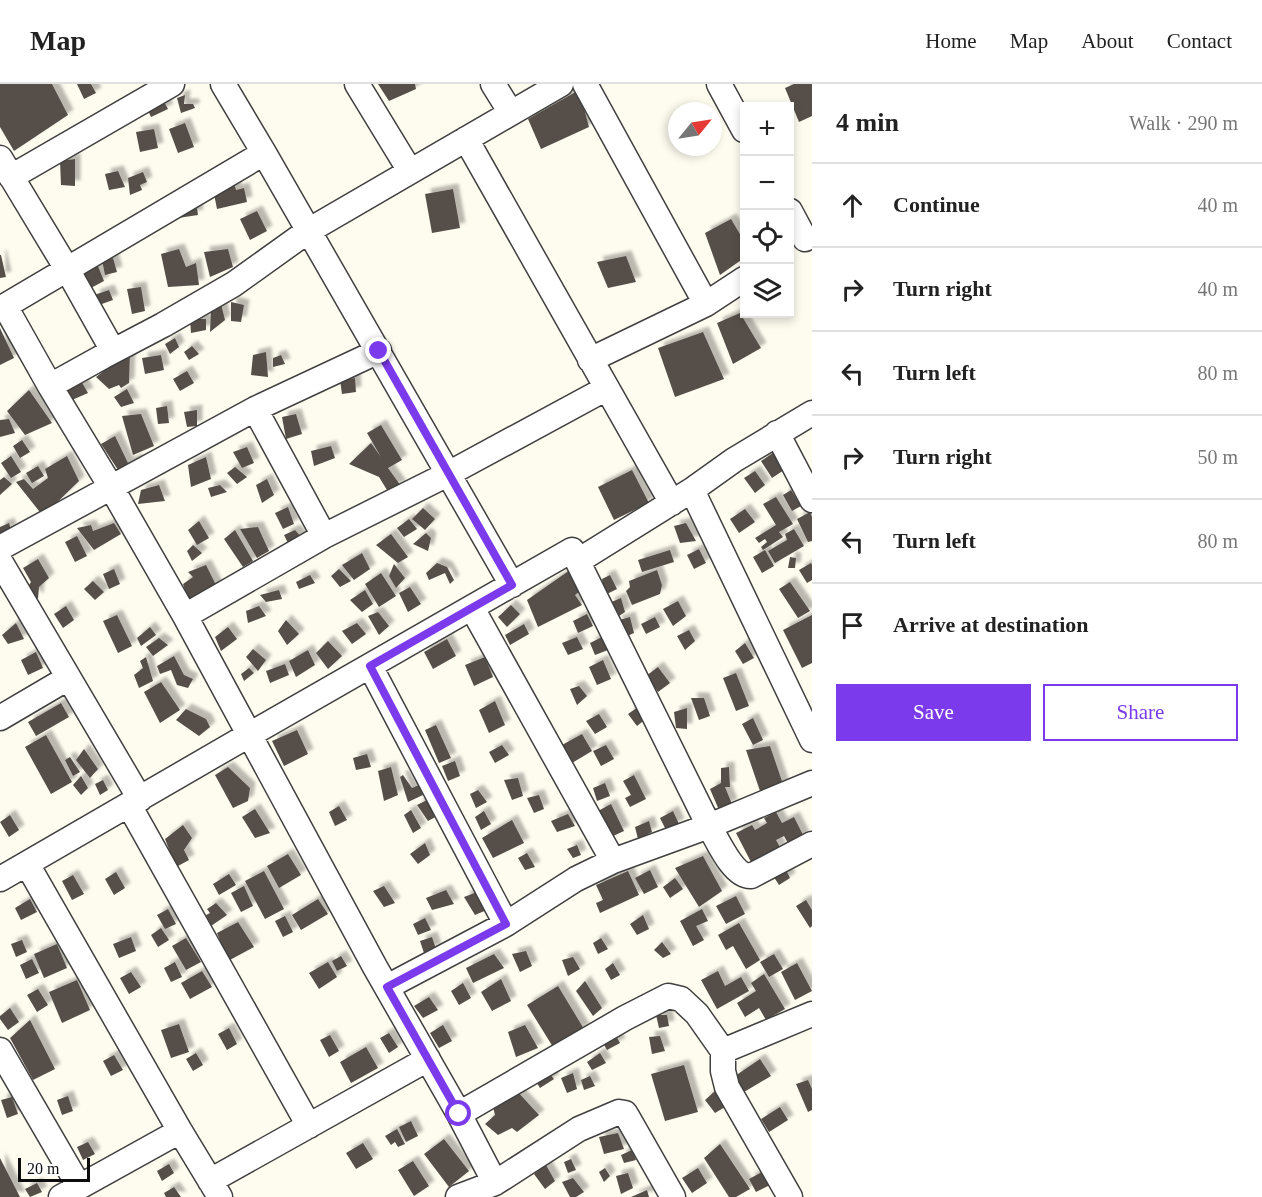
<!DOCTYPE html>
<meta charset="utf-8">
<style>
:root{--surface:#fff;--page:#f6f6f6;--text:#222;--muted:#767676;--line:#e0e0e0;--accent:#7c3aed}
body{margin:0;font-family:Georgia,serif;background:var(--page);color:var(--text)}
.controls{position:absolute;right:18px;top:18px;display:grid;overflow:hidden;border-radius:0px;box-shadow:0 3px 9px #0003}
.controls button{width:54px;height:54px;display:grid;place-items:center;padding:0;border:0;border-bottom:2px solid var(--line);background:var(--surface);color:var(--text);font:30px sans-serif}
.compass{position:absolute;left:668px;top:18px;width:54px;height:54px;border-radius:50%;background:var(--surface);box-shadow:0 3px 9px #0003;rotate:60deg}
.scale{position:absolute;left:18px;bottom:15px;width:72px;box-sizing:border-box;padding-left:6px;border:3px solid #0d0d0d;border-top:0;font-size:16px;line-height:21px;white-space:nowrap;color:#0d0d0d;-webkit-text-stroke:4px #fff;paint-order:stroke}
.stop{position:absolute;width:18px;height:18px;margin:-14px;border:4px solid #7c3aed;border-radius:50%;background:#fff}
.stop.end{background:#7c3aed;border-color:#fff;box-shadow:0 2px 6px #0008}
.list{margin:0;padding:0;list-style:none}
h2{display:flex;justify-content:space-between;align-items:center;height:78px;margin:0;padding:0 24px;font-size:26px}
h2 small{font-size:20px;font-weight:400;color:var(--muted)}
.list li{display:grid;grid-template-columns:39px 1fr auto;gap:18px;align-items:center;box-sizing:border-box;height:84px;padding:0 24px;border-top:2px solid var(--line)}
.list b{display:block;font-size:22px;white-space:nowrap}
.list em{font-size:20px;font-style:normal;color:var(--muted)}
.actions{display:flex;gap:12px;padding:18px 24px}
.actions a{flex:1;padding:14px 0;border:2px solid var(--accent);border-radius:0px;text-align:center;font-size:21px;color:var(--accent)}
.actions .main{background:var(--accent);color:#fff}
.icon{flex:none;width:33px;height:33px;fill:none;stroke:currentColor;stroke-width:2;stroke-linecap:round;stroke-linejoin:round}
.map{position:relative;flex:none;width:812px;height:1113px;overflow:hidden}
header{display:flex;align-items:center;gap:36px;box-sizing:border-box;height:84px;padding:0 30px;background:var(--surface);border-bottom:2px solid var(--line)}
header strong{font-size:28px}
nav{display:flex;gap:33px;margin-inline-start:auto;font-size:21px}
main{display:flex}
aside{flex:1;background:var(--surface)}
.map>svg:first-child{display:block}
.building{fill:#564f4a;filter:url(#shadow)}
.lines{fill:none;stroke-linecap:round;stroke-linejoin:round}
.minor-casing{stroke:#404040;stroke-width:27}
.minor{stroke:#fff;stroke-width:24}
.route{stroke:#7c3aed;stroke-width:8}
</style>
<header>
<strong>Map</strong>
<nav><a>Home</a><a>Map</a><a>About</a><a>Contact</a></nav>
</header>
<main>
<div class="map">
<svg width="812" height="1113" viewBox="0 0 812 1113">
<defs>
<filter id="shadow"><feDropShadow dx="5.5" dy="-5.5" stdDeviation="1.5" flood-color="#0004"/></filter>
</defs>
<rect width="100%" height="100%" fill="#fefbef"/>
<!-- building -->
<path class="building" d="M0 0H52L68 31 14 67 0 43Z
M77 0H91L96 9 84 15Z
M378 0H415L416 5 389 17Z
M794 0H812V32L799 38 785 4Z
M579 6 589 43 541 65 528 35Z
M185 11 184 20H193L195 24 181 29 177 14Z
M161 12 168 25 151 33 145 20Z
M185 39 194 63 178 69 169 45Z
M154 45 158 64 140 68 136 48Z
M75 75V102L61 101 60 77Z
M118 87 125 103 109 106 105 90Z
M143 88 147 98 140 101 142 106 130 111 128 94Z
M233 95 236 106 244 104 247 118 217 125 212 100Z
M453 105 460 144 432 149 425 110Z
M196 118 198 131 178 134 177 121Z
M257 127 267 147 250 156 240 135Z
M731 135 744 157V174L720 191 705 149Z
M179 165 186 183 196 179 199 201 168 203 161 170Z
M228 165 233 183 210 193 204 168Z
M0 171H1L6 193 0 194Z
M626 172 636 198 608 204 597 178Z
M113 174 117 188 105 191 102 176Z
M96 177 104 197 89 205 79 183Z
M141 203 145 227 132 230 127 205Z
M109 206 113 216 99 221 94 211Z
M231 218 244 221 241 238 231 237Z
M221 220 225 236 210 248 211 223Z
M740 229 761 264 733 280 717 239Z
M190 235H206V246L191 249Z
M0 244 14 274 0 281Z
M703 248 724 295 675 313 658 264Z
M175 254 179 263 170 270 165 260Z
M192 262 199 270 189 276 184 268Z
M130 267 129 299 121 304 119 301 109 305 96 293Z
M266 268 268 293 251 291 253 271Z
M161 271 164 286 145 290 142 274Z
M281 271 285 280 273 283V274Z
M187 287 194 299 180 307 173 295Z
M355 294 356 308 342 310 340 296Z
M80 295 88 309 72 316 66 304Z
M127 305 134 319 121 323 114 313Z
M29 306 52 339 25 351 7 327Z
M167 322 169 339 158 340 156 324Z
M197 326V342L187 343 184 328Z
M141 330 154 362 133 371 122 332Z
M296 330 302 350 286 355 282 333Z
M9 335 15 349 0 353V336Z
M381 341 402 376 388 384 401 402 387 406 379 393 349 380 371 359 381 373 367 349Z
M115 352 128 379 137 375 140 382 122 392 101 360Z
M22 356 30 368 20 374 13 362Z
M331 362 335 374 314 382 311 367Z
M247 363 254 379 242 384 233 368Z
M776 367 787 384 772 394 761 377Z
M11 372 21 388 11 394 1 379Z
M67 372 79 397 43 432 16 398 24 395 33 405 48 394 45 385Z
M206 373 211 395 191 403 188 381Z
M38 382 44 392 32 399 26 389Z
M235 383 247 393 237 400 227 389Z
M632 386 649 419 614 436 598 403Z
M755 387 765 401 755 409 744 394Z
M4 393 12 400 0 411V396Z
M267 395 274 411 262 419 256 401Z
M159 401 165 417 138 420 141 406Z
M220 401 227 408 211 413 208 404Z
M791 406 801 422 792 427 783 411Z
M776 413 793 440 779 448 783 453 763 466 761 463 767 458 765 455 759 459 755 454 776 441 763 420Z
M288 423 294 440 283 445 275 429Z
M423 424 435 435 425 446 412 435Z
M745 425 755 438 739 449 730 435Z
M810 428 812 433V457L808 458 797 435Z
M409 435 417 445 404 453 397 444Z
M199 437 209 454 197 461 188 446Z
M9 439 11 446 0 451V443Z
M114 439 121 450 94 466 77 444 91 441 93 447Z
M686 439 696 457 680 459 674 442Z
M258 443 269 467 257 474 240 445Z
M794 445 804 462 775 479 768 467 787 456 785 450Z
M235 446 253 477 243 483 224 455Z
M295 446 303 455 289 461 284 451Z
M426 449 431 454 428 467 413 460Z
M391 450 408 473 398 479 376 461Z
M77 452 87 472 75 478 65 458Z
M193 461 202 469 192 477 187 467Z
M699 465 706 479 694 485 687 471Z
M670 466 674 478 642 488 638 476Z
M765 466 774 482 762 489 753 473Z
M362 469 370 485 354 496 342 481Z
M790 473 796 474 795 484H788Z
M38 475 49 494 39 503 38 515 27 504 31 498 23 484Z
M437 479 447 483 454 496 450 500 445 489 429 496 426 489Z
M811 479 812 481V496L807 499 799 486Z
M394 480 405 494 396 504 389 492Z
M206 481 218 505 189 519 183 500 193 493 188 488Z
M114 485 120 500 109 505 103 490Z
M339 485 351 497 340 503 331 492Z
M570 486 583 505 575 511 582 521 538 543 527 516Z
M657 486 662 501 660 510 632 521 626 507 630 503 629 497Z
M381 489 396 512 379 523 365 500Z
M310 491 315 499 299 505 296 498Z
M610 491 617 505 605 511 602 495Z
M93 497 104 508 95 516 84 505Z
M790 498 810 527 798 534 779 505Z
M410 503 421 520 408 528 399 509Z
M279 506 282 515 266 518 260 511Z
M365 506 373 520 362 528 350 516Z
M621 514 625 528 616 534 609 519Z
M678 517 686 532 673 542 663 525Z
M511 521 520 530 507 543 498 533Z
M66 522 74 536 63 544 54 530Z
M259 522 266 532 248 539 246 527Z
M378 528 389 542 379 551 368 532Z
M587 530 593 542 578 549 573 537Z
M117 531 132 562 118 569 103 537Z
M812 531V579L802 584 783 546Z
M630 533 634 549 623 554 616 537Z
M655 533 660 543 646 550 641 540Z
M286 536 299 550 287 561 278 547Z
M16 539 24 555 8 560 2 551Z
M357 539 366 550 352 560 342 547Z
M524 540 529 550 510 561 505 551Z
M150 543 156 551 141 562 137 554Z
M228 543 237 555 221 567 215 553Z
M689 546 695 557 685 566 677 552Z
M577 553 583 565 568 571 562 559Z
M602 553 608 566 595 571 590 559Z
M159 554 168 561 153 572 146 563Z
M447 555 456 572 433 585 424 568Z
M328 557 342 572 328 585 316 569Z
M745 559 754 574 743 580 735 567Z
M253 565 266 576 258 587 246 573Z
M308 566 315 581 296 593 289 577Z
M36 568 43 584 28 591 21 576Z
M174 572 184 591 193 595 188 604 177 601 171 586 160 590 157 582Z
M146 573 153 597 139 604 134 591 143 584 140 577Z
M485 573 493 593 474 602 465 581Z
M603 576 611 595 597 601 589 583Z
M285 580 289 591 270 599 266 587Z
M658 583 670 599 658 608 646 592Z
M249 584 254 589 244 597 241 590Z
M736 589 749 622 736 627 723 594Z
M161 598 180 626 160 639 144 608Z
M579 602 587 612 577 621 570 605Z
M691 614H704L710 632 699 636Z
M495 617 505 641 489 649 479 626Z
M61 619 69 633 36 652 28 638Z
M638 623 647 634 637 642 628 630Z
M687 624V645L676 644 674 628Z
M186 625 206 635 210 643 199 652 176 636Z
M599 630 607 643 595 650 586 637Z
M753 634 763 656 753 661 742 640Z
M436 641 451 674 439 679 425 646Z
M297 646 308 670 284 682 272 657Z
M582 650 592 667 572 679 562 661Z
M46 651 72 698 51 710 25 663Z
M502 661 509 671 495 679 489 668Z
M606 661 614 675 601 682 593 667Z
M770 662 784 703 761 710 746 666Z
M84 665 98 685 90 694 76 676Z
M367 670 371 683 356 686 353 674Z
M70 673 80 688 73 692 65 676Z
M455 677 460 692 448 697 442 682Z
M228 683 250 704 248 717 233 724 215 691Z
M391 683 398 711 384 717 378 687Z
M729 683 730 703H725L732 720 719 726 710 705 721 699V684Z
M403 691 412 704 419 701 423 711 408 718 400 693Z
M634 691 646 715 630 723 625 714 631 711 623 697Z
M81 692 88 704 81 711 73 701Z
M518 694 523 712 512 716 504 696Z
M103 696 108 706 100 711 95 700Z
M605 699 610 712 597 717 593 704Z
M478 706 487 718 476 724 470 710Z
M539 711 544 725 534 729 527 714Z
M431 714 441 730 428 737 417 721Z
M611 720 624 747 611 753 598 727Z
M339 722 347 736 335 742 329 728Z
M255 725 270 749 255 754 242 733Z
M411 726 421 744 413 749 404 731Z
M484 727 491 740 481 746 475 733Z
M673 727 679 740 666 746 660 734Z
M776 728 782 739 794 733 804 753 789 761 784 752 776 756 781 765 752 780 736 749 752 741 755 746 767 739 764 734Z
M568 730 575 742 557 748 551 737Z
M10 731 19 746 9 753 0 738Z
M512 736 524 759 493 774 482 754Z
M649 737 652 748 638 755 635 743Z
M183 741 192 754 184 766 189 776 178 782 172 773 165 755Z
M425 759 430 771 418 780 410 770Z
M577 761 581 771 573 774 567 765Z
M527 769 535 783 525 786 518 774Z
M288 770 301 791 279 804 267 782Z
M703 772 722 807 699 823 675 784Z
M782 778 790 794 779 801 770 787Z
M650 786 658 803 644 810 635 794Z
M264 787 284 825 265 835 245 797Z
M628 787 639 811 600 829 596 819 603 816 596 801Z
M116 788 125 804 114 811 105 795Z
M229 790 236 801 219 811 213 800Z
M73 791 84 810 72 816 62 797Z
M675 794 683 805 670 814 663 803Z
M244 802 253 822 241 828 231 809Z
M384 802 395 819 384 823 373 807Z
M446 806 454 820 432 826 426 814Z
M477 808 489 825 475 831 464 813Z
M736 812 745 830 726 840 716 822Z
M30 815 37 828 21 836 15 824Z
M318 815 328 830 301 846 292 831Z
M806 816 812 826V842L810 844 796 822Z
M216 819 227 831 211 842 206 831 210 829 207 825Z
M168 825 176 840 165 845 157 831Z
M702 825 708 837 696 842 704 856 693 862 680 837Z
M643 831 649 845 637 851 630 840Z
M285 832 293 848 283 853 275 837Z
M425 834 431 846 418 851 413 840Z
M238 838 254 863 228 877 217 849Z
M739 839 760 876 746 885 733 862 726 866 718 851Z
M161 844 169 856 158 863 151 851Z
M131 853 136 867 119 874 113 860Z
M432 853 436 865 424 869 420 857Z
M186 854 201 878 186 886 172 862Z
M601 854 608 865 598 870 593 859Z
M22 856 27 868 16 873 11 860Z
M662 858 671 870 663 874 654 866Z
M57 860 67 884 44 894 34 870Z
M526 867 532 882 520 888 512 870Z
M494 870 504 884 473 899 466 884Z
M774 870 783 885 769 893 760 878Z
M341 872 347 882 337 887 332 877Z
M573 873 580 885 568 892 562 876Z
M32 875 39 889 26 895 20 881Z
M175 878 182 893 171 898 164 884Z
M328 878 337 893 319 905 309 889Z
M613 879 620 891 611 896 605 885Z
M797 879 812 907 795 916 781 888Z
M202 887 212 903 190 915 181 899Z
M718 887 725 902 741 893 749 907 717 925 701 896Z
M131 888 141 903 129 910 120 894Z
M764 890 785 925 766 936 759 924 745 933 737 919 756 907 751 899Z
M501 895 511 917 492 927 481 908Z
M77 896 90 926 62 939 49 908Z
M585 897 602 924 593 932 576 907Z
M463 899 471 914 459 921 451 907Z
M558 902 584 945 553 963 527 921Z
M38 905 48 921 37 928 27 911Z
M429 913 438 926 423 934 414 922Z
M10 924 19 938 8 946 0 935V932Z
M656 931H667L669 942 659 944Z
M30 936 55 985 33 996 10 954Z
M179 940 189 968 171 974 161 946Z
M443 941 452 957 439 964 430 949Z
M525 941 538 964 516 973 508 948Z
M229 944 237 960 227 966 218 950Z
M389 949 398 963 389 969 380 954Z
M330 951 339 967 329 973 320 956Z
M616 952 620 959 607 966 603 959Z
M660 952 665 967 652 970 649 953Z
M366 963 378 984 351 999 340 978Z
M196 969 203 981 193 987 186 975Z
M600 969 606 979 592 986 587 978Z
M114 971 123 986 111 992 103 977Z
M760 975 771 992 744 1008 735 992Z
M684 981 698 1028 665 1037 651 990Z
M548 988 554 995 540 1004 535 996Z
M573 989 577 1005 567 1009 561 994Z
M590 992 595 1002 584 1006 581 996Z
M808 996 812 1005V1026L808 1028 796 1000Z
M516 1006 539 1031 517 1048 512 1044 498 1051 485 1040 495 1031 493 1023Z
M715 1007 725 1023 715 1029 705 1016Z
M68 1012 73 1027 62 1031 57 1016Z
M12 1013 18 1030 7 1034 1 1016Z
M780 1023 788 1036 769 1048 761 1035Z
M411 1037 418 1052 406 1058 399 1043Z
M397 1045 405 1060 398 1063 395 1058 391 1061 385 1052Z
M618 1049 624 1065 604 1070 599 1053Z
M444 1055 469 1087 449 1103 424 1070Z
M88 1058 95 1070 83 1076 77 1063Z
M363 1059 373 1075 356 1085 346 1069Z
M720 1060 750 1105 736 1113H729L704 1074Z
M632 1066 636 1076 624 1079 621 1071Z
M0 1074 20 1113H0Z
M571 1075 576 1086 568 1089 564 1078Z
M413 1077 429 1102 414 1112 398 1086Z
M169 1080 174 1089 162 1097 157 1087Z
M546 1081 555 1097 545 1105 534 1090Z
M605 1084 610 1092 604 1098 599 1088Z
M698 1084 707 1099 692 1109 682 1094Z
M762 1088 770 1101 756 1108 749 1095Z
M628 1089 633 1104 621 1110 616 1092Z
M573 1094 584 1108 576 1113H570L562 1098Z
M37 1099 42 1108 30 1113 25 1105Z
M174 1103 181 1113H166L164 1109Z
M647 1106 649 1113H631Z"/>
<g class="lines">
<!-- minor casing -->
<g class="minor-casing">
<path id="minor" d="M223 0 264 69 512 501
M357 0 410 87
M493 0 511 29
M585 0 706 220
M719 0 744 46
M466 55 672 419
M0 74 67 185 113 267
M11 93 172 0
M790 127 805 155
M5 222 50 302 111 403 185 532 375 883 459 1030 495 1099
M0 225 264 69
M590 276 706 220 744 195
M50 302 104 272 163 241 234 200 308 147 561 0
M255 325 324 452
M777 349 812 416
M692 406 812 656
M0 464 255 325 379 267
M0 477 140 715
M578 477 692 406 734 376 812 329
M472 524 613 777
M185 532 324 452 448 390 607 304
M370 582 506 840
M0 634 68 594
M129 721 309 1042
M27 780 180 1047 220 1113
M0 795 249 651 572 466 709 742C718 757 733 793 751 792L812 760
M387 903 506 840 576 795 613 777 709 742 812 699
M0 966 79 1102
M459 1030 625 934 668 912 681 915 697 930 723 967
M210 1097 428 975
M61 1113 180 1047
M458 1113 495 1099 579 1045 619 1028 625 1029 628 1034 673 1113
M790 1113 727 1003 723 987V967L812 930"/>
</g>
<!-- minor -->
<use href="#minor" class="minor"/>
</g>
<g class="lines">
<!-- route -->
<path class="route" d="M379 267 512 501 370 582 506 840 387 903 459 1030"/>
</g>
</svg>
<div class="controls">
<button>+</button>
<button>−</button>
<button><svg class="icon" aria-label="locate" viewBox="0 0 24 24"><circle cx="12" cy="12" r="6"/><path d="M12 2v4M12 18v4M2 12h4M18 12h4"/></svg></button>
<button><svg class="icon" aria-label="layers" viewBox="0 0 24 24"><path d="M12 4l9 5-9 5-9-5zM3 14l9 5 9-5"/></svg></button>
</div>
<svg class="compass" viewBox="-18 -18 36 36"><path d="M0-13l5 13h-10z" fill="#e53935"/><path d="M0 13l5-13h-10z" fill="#767676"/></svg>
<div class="scale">20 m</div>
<div class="stop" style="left:459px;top:1030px"></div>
<div class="stop end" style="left:379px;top:267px"></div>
</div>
<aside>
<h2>4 min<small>Walk · 290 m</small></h2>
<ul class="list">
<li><svg class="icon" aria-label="ahead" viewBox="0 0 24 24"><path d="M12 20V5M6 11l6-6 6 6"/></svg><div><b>Continue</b></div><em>40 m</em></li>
<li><svg class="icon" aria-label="right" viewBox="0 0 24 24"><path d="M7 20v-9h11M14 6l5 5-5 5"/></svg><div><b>Turn right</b></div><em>40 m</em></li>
<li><svg class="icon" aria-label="left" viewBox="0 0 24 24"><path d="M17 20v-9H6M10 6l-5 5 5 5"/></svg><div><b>Turn left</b></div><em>80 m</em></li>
<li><svg class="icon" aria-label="right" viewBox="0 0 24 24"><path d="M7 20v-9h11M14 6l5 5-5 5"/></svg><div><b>Turn right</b></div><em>50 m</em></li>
<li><svg class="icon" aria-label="left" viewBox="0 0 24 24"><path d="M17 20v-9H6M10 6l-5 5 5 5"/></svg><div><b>Turn left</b></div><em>80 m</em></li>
<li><svg class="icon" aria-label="arrive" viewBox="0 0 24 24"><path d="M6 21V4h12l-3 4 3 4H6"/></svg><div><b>Arrive at destination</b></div></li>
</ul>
<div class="actions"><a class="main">Save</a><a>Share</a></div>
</aside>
</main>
